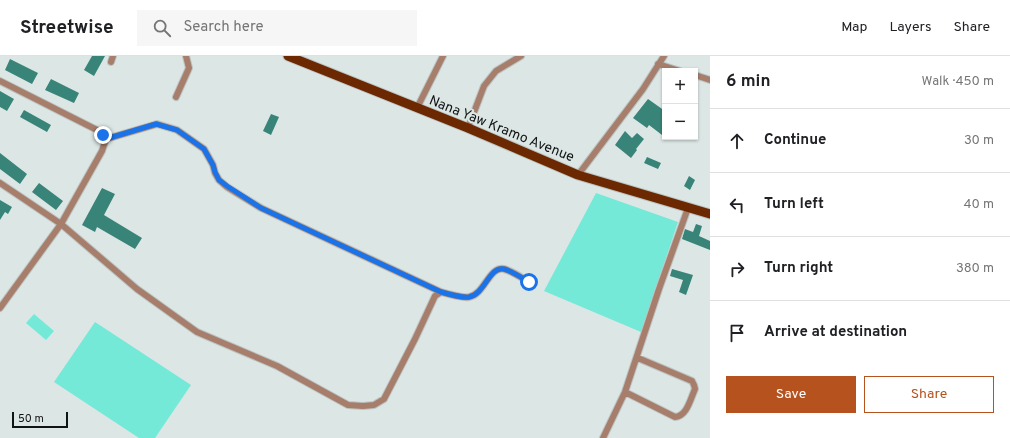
<!DOCTYPE html>
<meta charset="utf-8">
<style>
:root{--surface:#fff;--page:#f6f6f6;--text:#202124;--muted:#757577;--line:#e0e0e0;--accent:#b5521d}
body{margin:0;font-family:Overpass,sans-serif;background:var(--page);color:var(--text)}
.controls{position:absolute;right:12px;top:12px;display:grid;overflow:hidden;border-radius:0px;box-shadow:0 1px 3px #0004}
.controls button{width:36px;height:36px;display:grid;place-items:center;padding:0;border:0;border-bottom:1px solid var(--line);background:var(--surface);color:var(--text);font:20px sans-serif}
.scale{position:absolute;left:12px;bottom:10px;width:56px;box-sizing:border-box;padding-left:4px;border:2px solid #111414;border-top:0;font-size:11px;line-height:14px;white-space:nowrap;color:#111414;-webkit-text-stroke:3px #dce6e4;paint-order:stroke}
.stop{position:absolute;width:12px;height:12px;margin:-9px;border:3px solid #1a73e8;border-radius:50%;background:#fff}
.stop.end{background:#1a73e8;border-color:#fff;box-shadow:0 1px 4px #0008}
.list{margin:0;padding:0;list-style:none}
h2{display:flex;justify-content:space-between;align-items:center;height:52px;margin:0;padding:0 16px;font-size:17px}
h2 small{font-size:13px;font-weight:400;color:var(--muted)}
.list li{display:grid;grid-template-columns:26px 1fr auto;gap:12px;align-items:center;box-sizing:border-box;height:64px;padding:0 16px;border-top:1px solid var(--line)}
.list b{display:block;font-size:15px;white-space:nowrap}
.list em{font-size:13px;font-style:normal;color:var(--muted)}
.actions{display:flex;gap:8px;padding:12px 16px}
.actions a{flex:1;padding:9px 0;border:1px solid var(--accent);border-radius:0px;text-align:center;font-size:14px;color:var(--accent)}
.actions .main{background:var(--accent);color:#fff}
.icon{flex:none;width:22px;height:22px;fill:none;stroke:currentColor;stroke-width:2;stroke-linecap:round;stroke-linejoin:round}
.map{position:relative;flex:none;width:710px;height:382px;overflow:hidden}
header{display:flex;align-items:center;gap:24px;box-sizing:border-box;height:56px;padding:0 20px;background:var(--surface);border-bottom:1px solid var(--line)}
header strong{font-size:19px}
nav{display:flex;gap:22px;margin-inline-start:auto;font-size:14px}
.search{width:280px;height:36px;background:var(--page);display:flex;align-items:center;gap:10px;box-sizing:border-box;padding:0 14px;border-radius:0px;color:var(--muted);font-size:15px}
main{display:flex}
aside{flex:1;background:var(--surface)}
.map>svg:first-child{display:block}
.green{fill:#74e9d7}
.building{fill:#398478}
.lines{fill:none;stroke-linecap:round;stroke-linejoin:round}
.minor-casing{stroke:#bcc4c3;stroke-width:8}
.primary-casing{stroke:#bcc4c3;stroke-width:11}
.minor{stroke:#a77e6c;stroke-width:6}
.primary{stroke:#6c2800;stroke-width:9}
.route{stroke:#1a73e8;stroke-width:5}
.labels{text-anchor:middle;stroke-width:4;stroke-linejoin:round;paint-order:stroke}
.street-label{font-size:14px;fill:#111414;stroke:#dce6e4}
</style>
<header>
<strong>Streetwise</strong>
<div class="search"><svg class="icon" aria-label="search" viewBox="0 0 24 24"><circle cx="10" cy="10" r="6"/><path d="M15 15l6 6"/></svg>Search here</div>
<nav><a>Map</a><a>Layers</a><a>Share</a></nav>
</header>
<main>
<div class="map">
<svg width="710" height="382" viewBox="0 0 710 382">
<rect width="100%" height="100%" fill="#dce6e4"/>
<!-- green -->
<path class="green" d="M596 137 678 166 641 276 544 235Z
M34 258 54 275 46 284 26 267Z
M95 266 191 329 155 382H139L54 326Z"/>
<!-- building -->
<path class="building" d="M92 0H105L94 20 84 14Z
M10 3 38 17 32 28 5 14Z
M51 23 79 37 74 47 45 34Z
M0 35 14 43 7 55 0 51Z
M648 43 665 55V75L662 79 649 69 647 72 633 62Z
M24 54 51 69 47 76 20 61Z
M271 58 279 61 271 79 263 75Z
M625 75 632 82 637 77 644 83 636 93 637 94 631 102 615 89Z
M0 97 27 118 20 128 0 113Z
M647 101 661 107 658 113 644 107Z
M689 120 695 124 690 134 684 130Z
M39 127 63 145 56 154 32 136Z
M102 132 115 138 104 159 142 182 135 193 97 171 95 176 82 169Z
M0 144 12 151 8 158 5 156 0 164Z
M696 168 702 170 699 180 710 185V194L682 183 685 173 693 176Z
M672 213 693 219 686 239 679 236 683 224 670 220Z"/>
<g class="lines">
<!-- minor casing -->
<g class="minor-casing">
<path id="minor" d="M111 6 113 0
M658 8 680 15
M695 19 710 24
M0 25 99 75 106 83 102 95 61 168 0 252
M176 41 189 12 186 0
M417 52 443 0
M468 72 484 30 496 15 521 0
M106 83 157 68 177 74 204 93 213 109 215 117 219 124 227 131 261 152 441 236
M578 119 643 33 664 0
M0 127 61 168 137 233 197 276 277 310 348 349 363 350 374 349 384 343 415 283 435 240 441 236C448 238 462 242 469 241 485 238 489 210 504 213 512 215 522 222 529 226
M625 336 675 361C687 360 690 344 695 333L694 329 692 325 638 302
M603 382 625 336 659 233 688 152"/>
</g>
<!-- primary casing -->
<g class="primary-casing">
<path id="primary" d="M288 0 468 72 578 119 710 158"/>
</g>
<!-- minor -->
<use href="#minor" class="minor"/>
<!-- primary -->
<use href="#primary" class="primary"/>
</g>
<g class="lines">
<!-- route -->
<path class="route" d="M103 79 106 83 156 68 177 74 204 93 213 109 215 116 219 124 227 130 261 152 441 236C448 238 462 242 469 241 485 238 489 210 504 213 512 215 522 222 529 226"/>
</g>
<g class="labels">
<!-- street labels -->
<g class="street-label">
<text transform="translate(502 72) rotate(22)" y="5">Nana Yaw Kramo Avenue</text>
</g>
</g>
</svg>
<div class="controls">
<button>+</button>
<button>−</button>
</div>
<div class="scale">50 m</div>
<div class="stop" style="left:529px;top:226px"></div>
<div class="stop end" style="left:103px;top:79px"></div>
</div>
<aside>
<h2>6 min<small>Walk · 450 m</small></h2>
<ul class="list">
<li><svg class="icon" aria-label="ahead" viewBox="0 0 24 24"><path d="M12 20V5M6 11l6-6 6 6"/></svg><div><b>Continue</b></div><em>30 m</em></li>
<li><svg class="icon" aria-label="left" viewBox="0 0 24 24"><path d="M17 20v-9H6M10 6l-5 5 5 5"/></svg><div><b>Turn left</b></div><em>40 m</em></li>
<li><svg class="icon" aria-label="right" viewBox="0 0 24 24"><path d="M7 20v-9h11M14 6l5 5-5 5"/></svg><div><b>Turn right</b></div><em>380 m</em></li>
<li><svg class="icon" aria-label="arrive" viewBox="0 0 24 24"><path d="M6 21V4h12l-3 4 3 4H6"/></svg><div><b>Arrive at destination</b></div></li>
</ul>
<div class="actions"><a class="main">Save</a><a>Share</a></div>
</aside>
</main>
